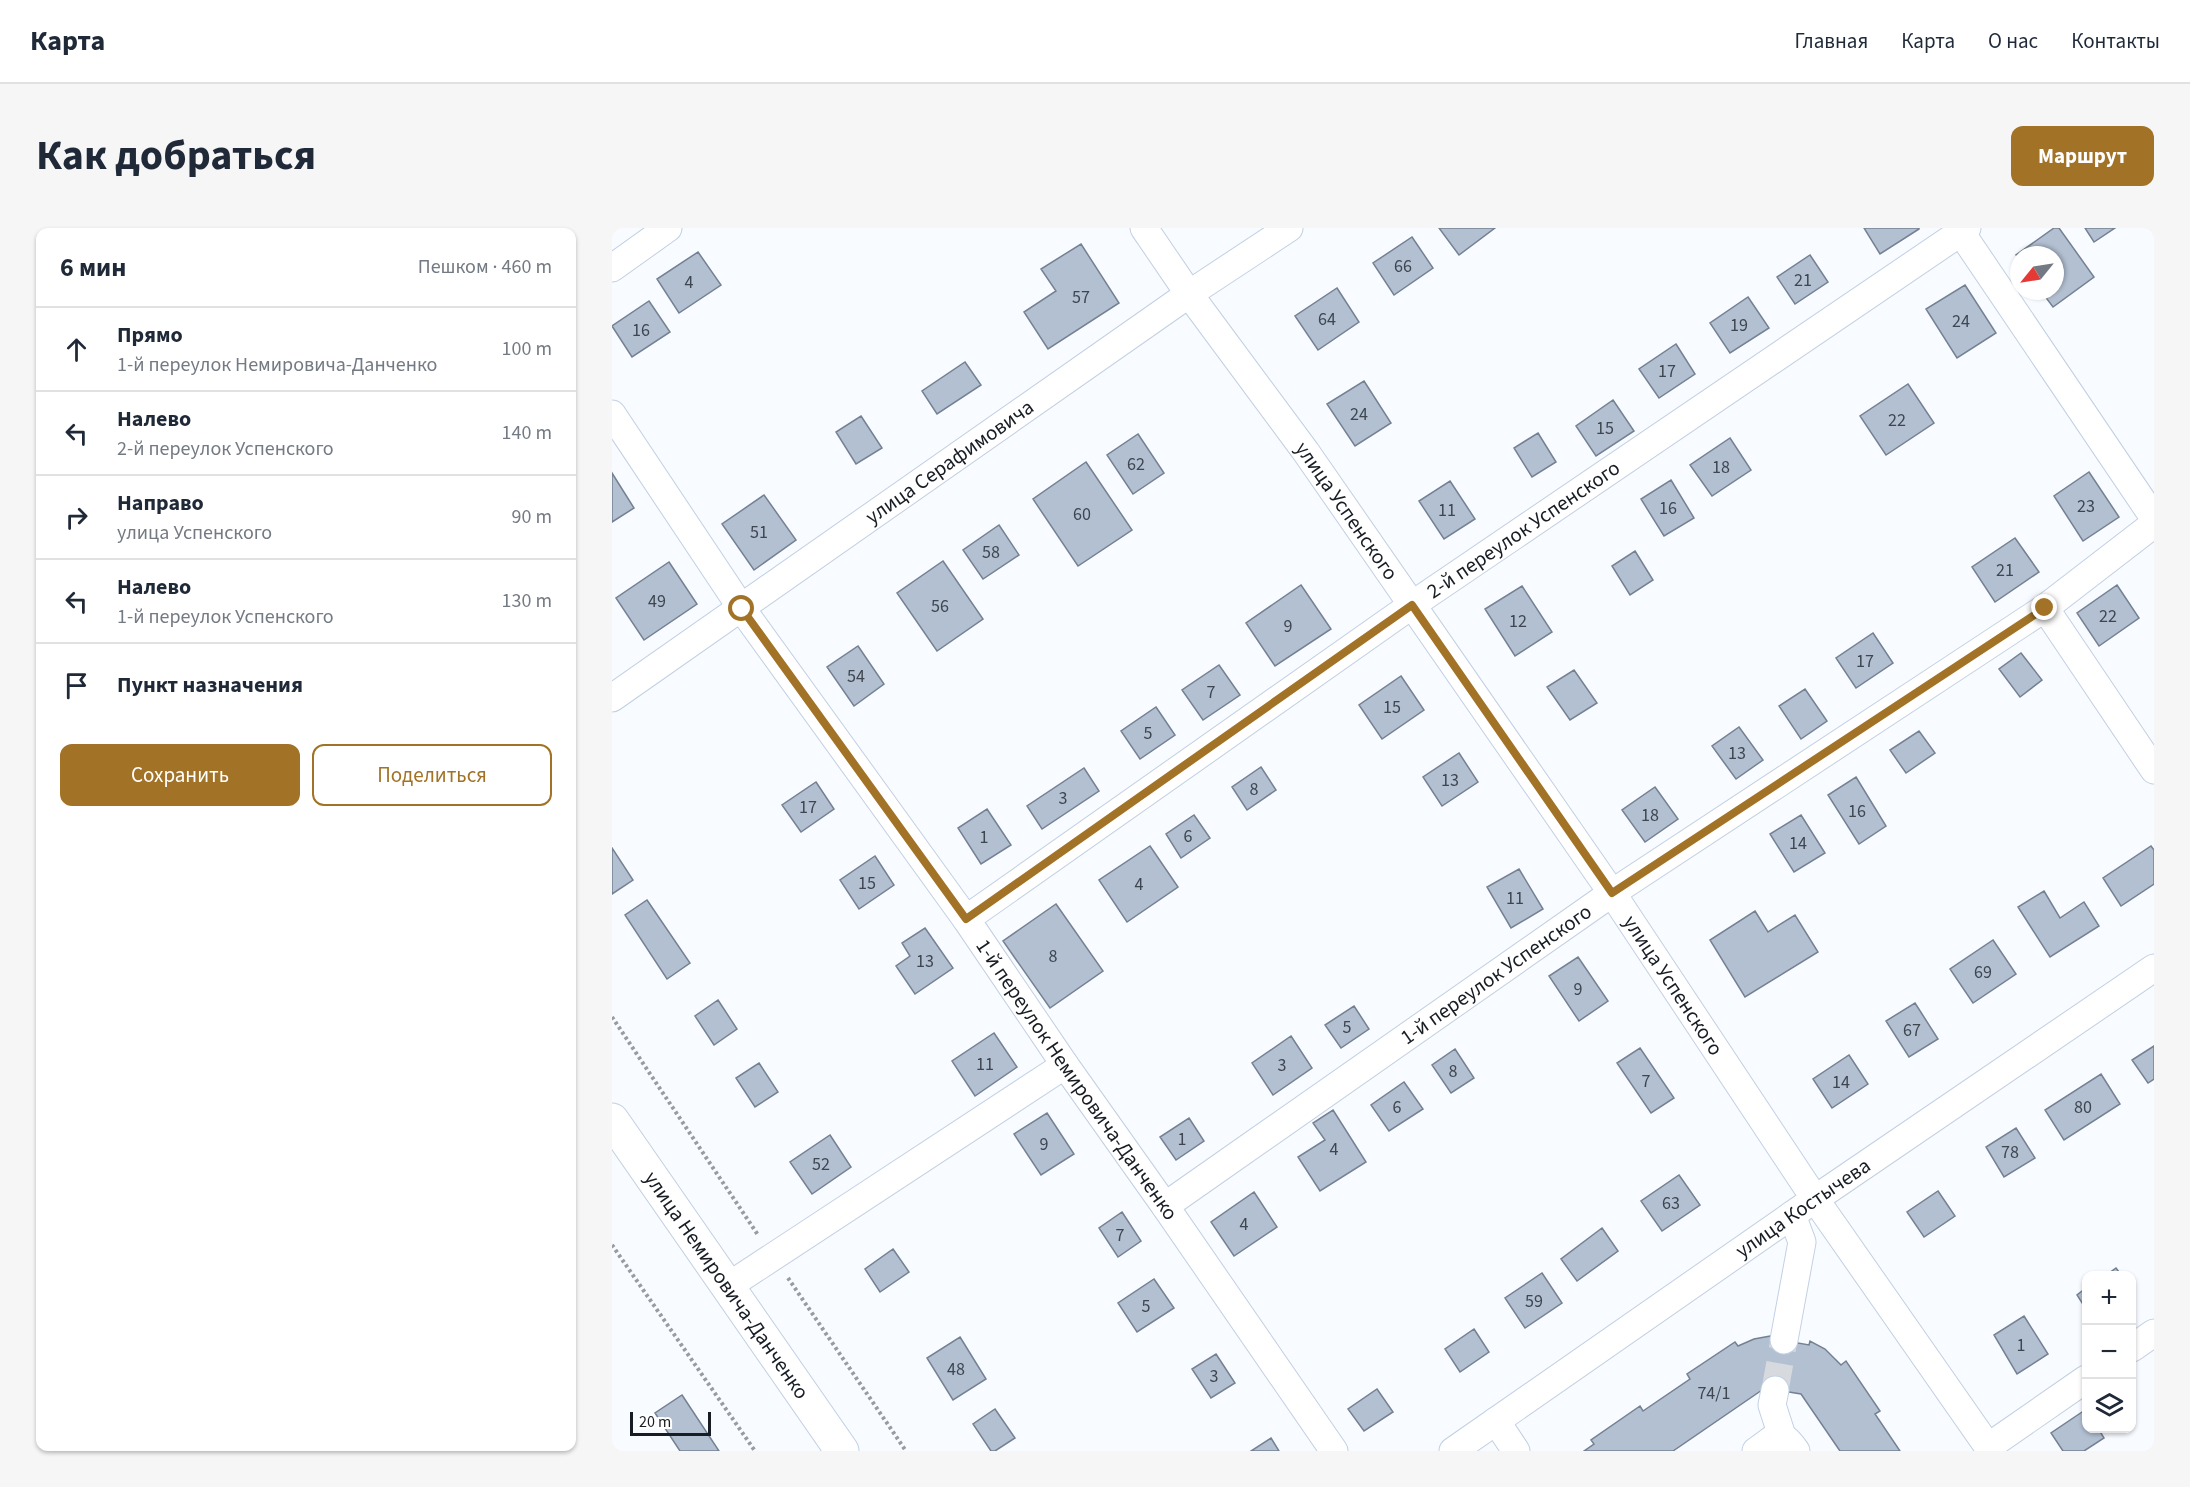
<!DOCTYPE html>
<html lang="ru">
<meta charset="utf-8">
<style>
:root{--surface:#fff;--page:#f6f6f7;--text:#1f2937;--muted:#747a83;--line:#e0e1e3;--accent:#a27326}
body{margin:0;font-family:"Source Sans 3",sans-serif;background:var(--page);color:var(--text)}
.controls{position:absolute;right:18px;bottom:18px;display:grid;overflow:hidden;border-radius:12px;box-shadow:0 2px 4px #0004}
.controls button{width:54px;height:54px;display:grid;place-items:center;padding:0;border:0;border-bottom:2px solid var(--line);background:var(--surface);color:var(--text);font:30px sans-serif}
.compass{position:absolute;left:1398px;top:18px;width:54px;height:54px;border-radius:50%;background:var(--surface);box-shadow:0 2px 4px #0004;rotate:240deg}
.scale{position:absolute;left:18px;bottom:15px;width:81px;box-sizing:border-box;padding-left:6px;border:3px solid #181d24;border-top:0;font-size:16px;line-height:21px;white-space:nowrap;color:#181d24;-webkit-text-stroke:4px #fff;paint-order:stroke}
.stop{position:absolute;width:18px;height:18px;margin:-14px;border:4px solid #a27326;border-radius:50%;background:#fff}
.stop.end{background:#a27326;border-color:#fff;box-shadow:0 2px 6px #0008}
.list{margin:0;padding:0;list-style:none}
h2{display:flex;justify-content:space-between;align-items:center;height:78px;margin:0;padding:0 24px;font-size:26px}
h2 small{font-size:20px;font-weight:400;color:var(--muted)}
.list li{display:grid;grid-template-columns:39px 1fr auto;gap:18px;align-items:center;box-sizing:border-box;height:84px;padding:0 24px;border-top:2px solid var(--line)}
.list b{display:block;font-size:22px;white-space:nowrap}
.list p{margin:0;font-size:20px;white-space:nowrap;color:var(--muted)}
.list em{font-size:20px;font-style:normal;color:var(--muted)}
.actions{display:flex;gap:12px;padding:18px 24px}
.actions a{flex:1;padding:14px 0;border:2px solid var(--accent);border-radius:12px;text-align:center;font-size:21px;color:var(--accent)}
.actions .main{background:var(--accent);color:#fff}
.icon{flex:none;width:33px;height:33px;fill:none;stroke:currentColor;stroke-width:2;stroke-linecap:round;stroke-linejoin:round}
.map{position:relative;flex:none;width:1542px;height:1223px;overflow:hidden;border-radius:12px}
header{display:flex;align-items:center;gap:36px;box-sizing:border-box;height:84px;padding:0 30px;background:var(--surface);border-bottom:2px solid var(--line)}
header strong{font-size:28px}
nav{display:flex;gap:33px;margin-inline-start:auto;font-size:21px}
.intro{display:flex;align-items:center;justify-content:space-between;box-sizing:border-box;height:144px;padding:0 36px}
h1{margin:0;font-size:42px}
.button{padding:15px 27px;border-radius:12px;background:var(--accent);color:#fff;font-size:21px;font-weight:700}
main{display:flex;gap:36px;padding:0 36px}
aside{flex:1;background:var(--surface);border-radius:12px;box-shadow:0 2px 4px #0004}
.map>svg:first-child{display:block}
.building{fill:#b2c0d2;stroke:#748192;stroke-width:1.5}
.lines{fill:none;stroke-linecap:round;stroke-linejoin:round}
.minor-tunnel{stroke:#d6dade;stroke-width:27;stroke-dasharray:27 14;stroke-linecap:butt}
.minor-casing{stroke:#c2d0e3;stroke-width:29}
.major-casing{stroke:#c2d0e3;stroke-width:35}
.path{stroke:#989ca1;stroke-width:4;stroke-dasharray:3 3;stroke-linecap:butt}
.minor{stroke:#fff;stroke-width:27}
.major{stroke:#fff;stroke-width:33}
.route{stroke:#a27326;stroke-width:8}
.labels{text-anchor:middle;stroke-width:6;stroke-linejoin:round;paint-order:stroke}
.number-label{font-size:18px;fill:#3e4650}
.street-label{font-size:21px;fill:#181d24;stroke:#fff}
</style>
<header>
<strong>Карта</strong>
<nav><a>Главная</a><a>Карта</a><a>О нас</a><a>Контакты</a></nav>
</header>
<div class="intro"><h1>Как добраться</h1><a class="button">Маршрут</a></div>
<main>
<aside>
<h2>6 мин<small>Пешком · 460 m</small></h2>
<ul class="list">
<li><svg class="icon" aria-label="ahead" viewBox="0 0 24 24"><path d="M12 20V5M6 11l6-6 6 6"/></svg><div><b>Прямо</b><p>1-й переулок Немировича-Данченко</p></div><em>100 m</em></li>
<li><svg class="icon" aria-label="left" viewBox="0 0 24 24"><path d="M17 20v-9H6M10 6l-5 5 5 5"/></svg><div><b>Налево</b><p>2-й переулок Успенского</p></div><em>140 m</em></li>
<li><svg class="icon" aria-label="right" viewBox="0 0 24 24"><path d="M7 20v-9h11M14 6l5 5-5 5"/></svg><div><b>Направо</b><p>улица Успенского</p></div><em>90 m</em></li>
<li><svg class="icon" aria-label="left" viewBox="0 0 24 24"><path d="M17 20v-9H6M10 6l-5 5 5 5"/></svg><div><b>Налево</b><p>1-й переулок Успенского</p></div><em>130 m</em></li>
<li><svg class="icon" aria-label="arrive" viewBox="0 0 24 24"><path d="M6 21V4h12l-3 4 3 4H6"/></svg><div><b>Пункт назначения</b></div></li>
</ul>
<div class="actions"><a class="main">Сохранить</a><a>Поделиться</a></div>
</aside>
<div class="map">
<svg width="1542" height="1223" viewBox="0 0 1542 1223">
<rect width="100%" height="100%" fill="#f8fbff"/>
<!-- building -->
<path class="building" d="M827 0H883L847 27Z
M1252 0H1307V1L1268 26Z
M1442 0H1447L1482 49 1441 79 1429 63H1443V27H1407V31L1404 27Z
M1473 0H1503L1482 14Z
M800 9 821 40 782 67 761 35Z
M469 16 507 75 436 121 412 84 444 63 429 41Z
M86 24 109 57 67 85 45 51Z
M1198 27 1216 54 1183 76 1165 49Z
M1353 57 1384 105 1345 130 1314 81Z
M725 60 747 94 706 122 683 88Z
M1136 69 1157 100 1118 125 1098 95Z
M37 73 58 104 20 129 0 98Z
M1064 116 1083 146 1047 170 1027 141Z
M353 134 369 157 325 186 310 163Z
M752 153 779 195 743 218 715 176Z
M1296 156 1322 195 1274 227 1248 188Z
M1001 172 1022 203 984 228 964 198Z
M249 188 270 220 244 236 224 204Z
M926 205 944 234 920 249 902 220Z
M526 206 552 245 521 266 495 227Z
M1118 210 1139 242 1100 268 1078 237Z
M474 234 520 302 466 338 421 271Z
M1477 244 1507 289 1471 313 1442 268Z
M0 245 22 280 0 294Z
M1059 252 1082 290 1052 308 1029 271Z
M838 253 863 291 832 311 807 273Z
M152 267 184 312 142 342 110 296Z
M387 297 407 327 371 351 351 322Z
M1403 310 1427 344 1383 374 1360 339Z
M1023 323 1041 352 1018 367 1000 338Z
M331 333 371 391 325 423 285 365Z
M57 334 85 376 32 412 4 370Z
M689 357 719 401 663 438 634 395Z
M1505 357 1527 390 1487 418 1465 385Z
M910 358 940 404 903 428 873 381Z
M1261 405 1281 435 1244 460 1224 430Z
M246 418 272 456 242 478 215 439Z
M1409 425 1430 452 1408 469 1387 441Z
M607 437 628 467 591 492 570 462Z
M962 442 985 475 958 492 935 459Z
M789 448 812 482 770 511 747 477Z
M1193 461 1215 493 1189 511 1167 478Z
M544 479 563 507 528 531 509 503Z
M1127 499 1151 532 1124 551 1100 518Z
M1307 503 1323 525 1294 545 1278 522Z
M847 525 866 554 830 578 811 549Z
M649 539 664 562 635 582 620 559Z
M472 540 487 563 430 601 415 578Z
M1244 549 1274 598 1247 616 1216 567Z
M204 554 222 581 189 604 170 577Z
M1043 559 1066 591 1033 614 1010 582Z
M375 581 399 617 369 636 346 600Z
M582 587 598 610 569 630 554 606Z
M1189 587 1213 625 1182 644 1158 606Z
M538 618 566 659 515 694 487 652Z
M1539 618 1542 622V656L1509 678 1491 650Z
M0 620 21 652 0 666Z
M263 628 282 657 247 681 228 652Z
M907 641 931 681 899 700 875 659Z
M1432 663 1448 690 1472 674 1487 698 1438 729 1406 679Z
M35 672 78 735 55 751 13 687Z
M444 676 491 743 438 780 391 713Z
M1143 683 1156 704 1183 687 1206 724 1133 769 1098 712Z
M313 700 341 740 303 766 284 738 298 728 290 715Z
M1381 712 1404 746 1361 775 1338 741Z
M966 729 996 773 967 793 937 748Z
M106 772 125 801 102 817 83 788Z
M1303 775 1326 811 1297 829 1274 793Z
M742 778 757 801 729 820 713 797Z
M382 805 405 839 363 868 340 833Z
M679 808 700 840 661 867 640 835Z
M1542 818V851L1536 855 1520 832Z
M1028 820 1062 870 1039 885 1005 835Z
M843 821 862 850 839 865 820 837Z
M1237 827 1256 856 1220 880 1201 851Z
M147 835 166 864 143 879 124 850Z
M1489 846 1508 876 1452 912 1433 882Z
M792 854 811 881 777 903 759 877Z
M721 882 754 934 708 963 686 929 713 912 701 895Z
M435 885 462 926 429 947 402 906Z
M577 890 592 913 564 932 548 909Z
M1404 900 1423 930 1392 949 1374 919Z
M218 907 239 939 200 966 178 934Z
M1067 947 1088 977 1050 1003 1029 973Z
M1326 963 1343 988 1312 1009 1295 984Z
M642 964 665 999 622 1028 599 994Z
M510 984 529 1013 506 1029 487 1000Z
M990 1000 1006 1023 965 1053 949 1031Z
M281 1021 297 1044 268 1064 253 1041Z
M1504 1040 1510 1048H1493Z
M930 1045 950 1075 913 1100 893 1070Z
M542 1051 562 1080 525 1104 506 1075Z
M1474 1060V1081L1465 1067Z
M1412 1088 1436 1126 1405 1146 1382 1107Z
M862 1101 877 1124 848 1144 833 1121Z
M1164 1107 1163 1111 1197 1117 1198 1113 1213 1121 1229 1137 1234 1133 1268 1183 1263 1186 1288 1223H1228L1189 1166 1153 1160 1061 1223H972L982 1216 979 1212 1028 1178 1031 1183 1078 1151 1075 1146 1123 1114 1126 1118 1142 1111Z
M348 1109 374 1151 341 1172 315 1130Z
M604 1126 623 1155 599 1170 580 1141Z
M765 1161 781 1184 752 1203 736 1181Z
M70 1167 107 1223H68L43 1185Z
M383 1181 403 1210 383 1223H379L361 1196Z
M1473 1182 1474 1200H1486L1492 1210 1472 1223H1451L1439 1205Z
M659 1210 667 1223H639Z"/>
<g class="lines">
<!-- minor-tunnel -->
<path class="minor-tunnel" d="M1163 1162 1172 1112"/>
<!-- minor casing -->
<g class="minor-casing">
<g id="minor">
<path id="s1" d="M532 0 577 66 694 224 1000 665 1203 971 1379 1223"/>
<path d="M1346 0 1542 290"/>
<path d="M0 40 56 0"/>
<path id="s2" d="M0 186 130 381 354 691 453 837 553 978 722 1223"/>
<path d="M1433 380 1542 542"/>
<path id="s3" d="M0 470 577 66 677 0"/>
<path id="s4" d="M354 691 800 377 1355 0"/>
<path id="s5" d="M553 978 1000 665 1433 380 1542 296"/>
<path d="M115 1059 453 837"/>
<path d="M1172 1112 1190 1014 1180 987"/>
<path d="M1520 1120 1542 1105"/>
<path d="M1163 1162 1160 1177 1170 1208"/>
<path d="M884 1193 904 1223"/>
<path d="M1376 1219 1474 1151"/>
<path id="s6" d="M841 1223 1203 971 1542 740"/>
<path d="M1144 1223C1165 1209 1167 1199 1184 1223"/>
</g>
</g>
<!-- major casing -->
<g class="major-casing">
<g id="major">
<path id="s7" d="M0 892 230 1223"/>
</g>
</g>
<!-- path -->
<path class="path" d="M0 789 146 1007
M0 1017 143 1223
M176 1050 294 1223"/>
<!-- minor -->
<use href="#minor" class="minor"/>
<!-- major -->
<use href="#major" class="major"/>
</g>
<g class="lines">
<!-- route -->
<path class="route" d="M130 381 354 691 800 377 1000 665 1433 380"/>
</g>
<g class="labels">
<!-- number labels -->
<g class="number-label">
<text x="791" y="44">66</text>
<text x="1191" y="58">21</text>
<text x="77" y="60">4</text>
<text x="469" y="75">57</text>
<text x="715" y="97">64</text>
<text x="1349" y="99">24</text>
<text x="1127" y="103">19</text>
<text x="29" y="108">16</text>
<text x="1055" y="149">17</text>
<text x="747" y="192">24</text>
<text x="1285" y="198">22</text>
<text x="993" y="206">15</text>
<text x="524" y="242">62</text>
<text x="1109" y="245">18</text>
<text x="1474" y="284">23</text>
<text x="1056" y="286">16</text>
<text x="835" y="288">11</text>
<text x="470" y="292">60</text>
<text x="147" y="310">51</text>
<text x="379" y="330">58</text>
<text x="1393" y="348">21</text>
<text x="45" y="379">49</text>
<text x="328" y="384">56</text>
<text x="1496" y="394">22</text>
<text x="906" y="399">12</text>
<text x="676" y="404">9</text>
<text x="1253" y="439">17</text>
<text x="244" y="454">54</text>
<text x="599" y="470">7</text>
<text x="780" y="485">15</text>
<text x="536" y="511">5</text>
<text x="1125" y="531">13</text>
<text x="838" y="558">13</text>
<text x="642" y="567">8</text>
<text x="451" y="576">3</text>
<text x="196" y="585">17</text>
<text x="1245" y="589">16</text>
<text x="1038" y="593">18</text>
<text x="576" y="614">6</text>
<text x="372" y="615">1</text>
<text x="1186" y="621">14</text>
<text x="255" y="661">15</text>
<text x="527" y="662">4</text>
<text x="903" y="676">11</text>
<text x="441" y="734">8</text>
<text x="313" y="739">13</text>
<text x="1371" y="750">69</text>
<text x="966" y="767">9</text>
<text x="735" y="805">5</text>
<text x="1300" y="808">67</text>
<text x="373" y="842">11</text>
<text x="670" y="843">3</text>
<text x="841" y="849">8</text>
<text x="1034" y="859">7</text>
<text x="1229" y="860">14</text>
<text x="785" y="885">6</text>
<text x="1471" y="885">80</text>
<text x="570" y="917">1</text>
<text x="432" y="922">9</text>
<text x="722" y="927">4</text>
<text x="1398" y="930">78</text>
<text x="209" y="942">52</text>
<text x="1059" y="981">63</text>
<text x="632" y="1002">4</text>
<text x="508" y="1013">7</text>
<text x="922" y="1079">59</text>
<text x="534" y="1084">5</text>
<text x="1409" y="1123">1</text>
<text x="344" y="1147">48</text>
<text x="602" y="1154">3</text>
<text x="1102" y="1171">74/1</text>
</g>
<!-- street labels -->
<g class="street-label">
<text dy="7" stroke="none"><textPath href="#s3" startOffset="412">улица Серафимовича</textPath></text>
<text dy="7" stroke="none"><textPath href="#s1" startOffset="348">улица Успенского</textPath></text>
<text dy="7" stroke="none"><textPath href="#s4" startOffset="680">2-й переулок Успенского</textPath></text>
<text dy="7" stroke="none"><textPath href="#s5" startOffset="404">1-й переулок Успенского</textPath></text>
<text dy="7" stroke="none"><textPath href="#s1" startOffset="924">улица Успенского</textPath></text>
<text dy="7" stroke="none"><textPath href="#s2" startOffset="812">1-й переулок Немировича-Данченко</textPath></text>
<text dy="7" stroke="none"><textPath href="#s6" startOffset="426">улица Костычева</textPath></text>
<text dy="7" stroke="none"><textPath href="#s7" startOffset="201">улица Немировича-Данченко</textPath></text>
</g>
</g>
</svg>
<div class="controls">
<button>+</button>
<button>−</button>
<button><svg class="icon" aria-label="layers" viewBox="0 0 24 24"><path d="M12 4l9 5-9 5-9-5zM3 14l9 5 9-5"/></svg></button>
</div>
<svg class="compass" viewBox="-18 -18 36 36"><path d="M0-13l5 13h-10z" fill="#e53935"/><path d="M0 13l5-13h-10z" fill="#747a83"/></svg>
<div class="scale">20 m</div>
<div class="stop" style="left:130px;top:381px"></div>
<div class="stop end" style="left:1433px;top:380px"></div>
</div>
</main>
